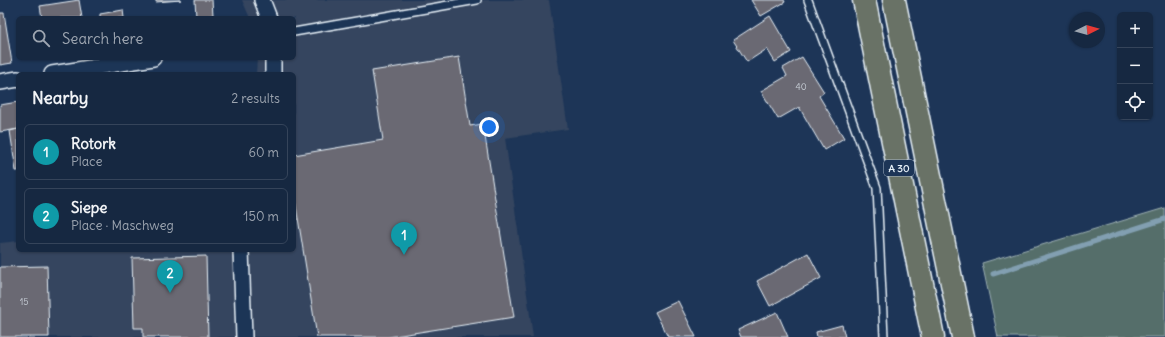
<!DOCTYPE html>
<meta charset="utf-8">
<style>
:root{--surface:#162841;--page:#23344c;--text:#f1f3f6;--muted:#9ea6b1;--line:#35445a;--accent:#ffd166}
body{margin:0;font-family:Delius,sans-serif;background:var(--page);color:var(--text)}
.controls{position:absolute;right:12px;top:12px;display:grid;overflow:hidden;border-radius:6px;box-shadow:0 1px 3px #0004}
.controls button{width:36px;height:36px;display:grid;place-items:center;padding:0;border:0;border-bottom:1px solid var(--line);background:var(--surface);color:var(--text);font:20px sans-serif}
.compass{position:absolute;left:1069px;top:12px;width:36px;height:36px;border-radius:50%;background:var(--surface);box-shadow:0 1px 3px #0004;rotate:85deg}
.you{position:absolute;left:489px;top:127px;width:14px;height:14px;margin:-10px;border:3px solid #fff;border-radius:50%;background:#1a73e8;box-shadow:0 0 0 6px #1a73e833}
.badge{display:grid;place-items:center;width:26px;height:26px;border-radius:50%;background:var(--accent);color:#fff;font-size:13px;font-weight:700}
.pin{position:absolute;translate:-50% -33px;filter:drop-shadow(0 1px 2px #0008)}
.pin::after{content:'';position:absolute;top:21px;width:14px;height:12px;background:inherit;clip-path:polygon(0 0,100% 0,50% 100%)}
.list{margin:0;padding:0;list-style:none}
h2{display:flex;justify-content:space-between;align-items:center;height:52px;margin:0;padding:0 16px;font-size:17px}
h2 small{font-size:13px;font-weight:400;color:var(--muted)}
.list li{display:grid;grid-template-columns:26px 1fr auto;gap:12px;align-items:center;box-sizing:border-box;height:56px;margin:0 8px 8px;padding:0 8px;border:1px solid var(--line);border-radius:6px}
.list b{display:block;font-size:15px;white-space:nowrap}
.list p{margin:0;font-size:13px;white-space:nowrap;color:var(--muted)}
.list em{font-size:13px;font-style:normal;color:var(--muted)}
.icon{flex:none;width:22px;height:22px;fill:none;stroke:currentColor;stroke-width:2;stroke-linecap:round;stroke-linejoin:round}
.map{position:relative;flex:none;width:1165px;height:337px;overflow:hidden}
.search{position:absolute;background:var(--surface);box-shadow:0 1px 3px #0004;left:16px;top:16px;width:280px;height:44px;display:flex;align-items:center;gap:10px;box-sizing:border-box;padding:0 14px;border-radius:6px;color:var(--muted);font-size:15px}
.panel{position:absolute;background:var(--surface);box-shadow:0 1px 3px #0004;left:16px;top:72px;width:280px;height:180px;border-radius:6px}
.map>svg:first-child{display:block}
.built{fill:#34455f}
.green{fill:#546e6b;stroke:#9eb0b2}
.lines{fill:none;stroke-linecap:round;stroke-linejoin:round}
.stream{stroke:#829fb1;stroke-width:5}
.building{fill:#6a6973;stroke:#e8f1f8}
.service-casing{stroke:#e8f1f8;stroke-width:10}
.minor-casing{stroke:#e8f1f8;stroke-width:18}
.motorway-casing{stroke:#e8f1f8;stroke-width:25}
.service{stroke:#1d3557;stroke-width:7}
.minor{stroke:#1d3557;stroke-width:15}
.motorway{stroke:#697266;stroke-width:22}
.labels{text-anchor:middle;stroke-width:3;stroke-linejoin:round;paint-order:stroke}
.number-label{font-size:9px;fill:#c8cfd7}
.shield{fill:#1d3557;stroke:#abb9c8;stroke-width:1}
.shield-label{font-size:10px;font-weight:bold;fill:#e8f1f8}
</style>
<div class="map">
<svg width="1165" height="337" viewBox="0 0 1165 337">
<rect width="100%" height="100%" fill="#1d3557"/>
<filter id="ink" filterUnits="userSpaceOnUse"><feTurbulence type="fractalNoise" baseFrequency=".025" numOctaves="2"/><feDisplacementMap in="SourceGraphic" scale="8" xChannelSelector="R" yChannelSelector="G"/><feConvolveMatrix kernelMatrix="1 2 1 2 8 2 1 2 1" color-interpolation-filters="sRGB"/></filter>
<g filter="url(#ink)">
<!-- built -->
<path class="built" d="M242 0H549L568 129 505 138 533 337H0V243L18 241V250H294V74H256L257 58H294V18H250Z"/>
<!-- green -->
<path class="green" d="M1165 208V337H998L982 263Z"/>
<g class="lines">
<!-- stream -->
<path class="stream" d="M993 274 1165 219"/>
</g>
<!-- building -->
<path class="building" d="M79 0 82 18H42L40 6Z
M156 0H181L156 2Z
M195 0H212L213 15 196 17Z
M751 0H784L785 2 761 16Z
M123 10 124 18H100V14Z
M0 13H4L12 63 0 65Z
M770 16 791 52 775 62 767 49 747 62 733 40Z
M459 57 470 126 483 124 514 317 388 337H317L294 193V155L383 140 372 71Z
M802 57 824 92 819 96 844 138 824 150 799 107 778 119 761 91 787 76 783 68Z
M18 102V129L0 132V105Z
M18 129V171H16L10 131Z
M808 253 821 278 770 306 757 281Z
M206 256 208 337H143V328H134L132 258Z
M47 266 49 337H0V267Z
M678 301 696 337H668L655 312Z
M777 312 788 337H741L738 330Z
M842 325 845 337H817L816 332Z"/>
<g class="lines">
<!-- service casing -->
<g class="service-casing">
<path id="service" d="M808 0 877 188 884 337
M294 32 477 0"/>
</g>
<!-- minor casing -->
<g class="minor-casing">
<path id="minor" d="M262 0 269 18
M52 74 153 58
M273 74V58
M0 82 18 79
M241 250 244 337"/>
</g>
<!-- motorway casing -->
<g class="motorway-casing">
<path id="motorway" d="M864 0 933 337
M894 0 963 337"/>
</g>
<!-- service -->
<use href="#service" class="service"/>
<!-- minor -->
<use href="#minor" class="minor"/>
<!-- motorway -->
<use href="#motorway" class="motorway"/>
</g>
</g>
<g class="labels">
<!-- number labels -->
<g class="number-label">
<text x="801" y="90">40</text>
<text x="24" y="305">15</text>
</g>
<!-- shield labels -->
<rect class="shield" x="884" y="160" width="30" height="16" rx="3"/>
<g class="shield-label">
<text x="899" y="172">A 30</text>
</g>
</g>
</svg>
<div class="controls">
<button>+</button>
<button>−</button>
<button><svg class="icon" aria-label="locate" viewBox="0 0 24 24"><circle cx="12" cy="12" r="6"/><path d="M12 2v4M12 18v4M2 12h4M18 12h4"/></svg></button>
</div>
<svg class="compass" viewBox="-18 -18 36 36"><path d="M0-13l5 13h-10z" fill="#e53935"/><path d="M0 13l5-13h-10z" fill="#9ea6b1"/></svg>
<div class="you"></div>
<div class="pin badge" style="left:404px;top:255px;background:#0f9aa8">1</div>
<div class="pin badge" style="left:170px;top:293px;background:#0f9aa8">2</div>
<div class="search"><svg class="icon" aria-label="search" viewBox="0 0 24 24"><circle cx="10" cy="10" r="6"/><path d="M15 15l6 6"/></svg>Search here</div>
<section class="panel">
<h2>Nearby<small>2 results</small></h2>
<ul class="list">
<li><span class="badge" style="background:#0f9aa8">1</span><div><b>Rotork</b><p>Place</p></div><em>60 m</em></li>
<li><span class="badge" style="background:#0f9aa8">2</span><div><b>Siepe</b><p>Place · Maschweg</p></div><em>150 m</em></li>
</ul>
</section>
</div>
